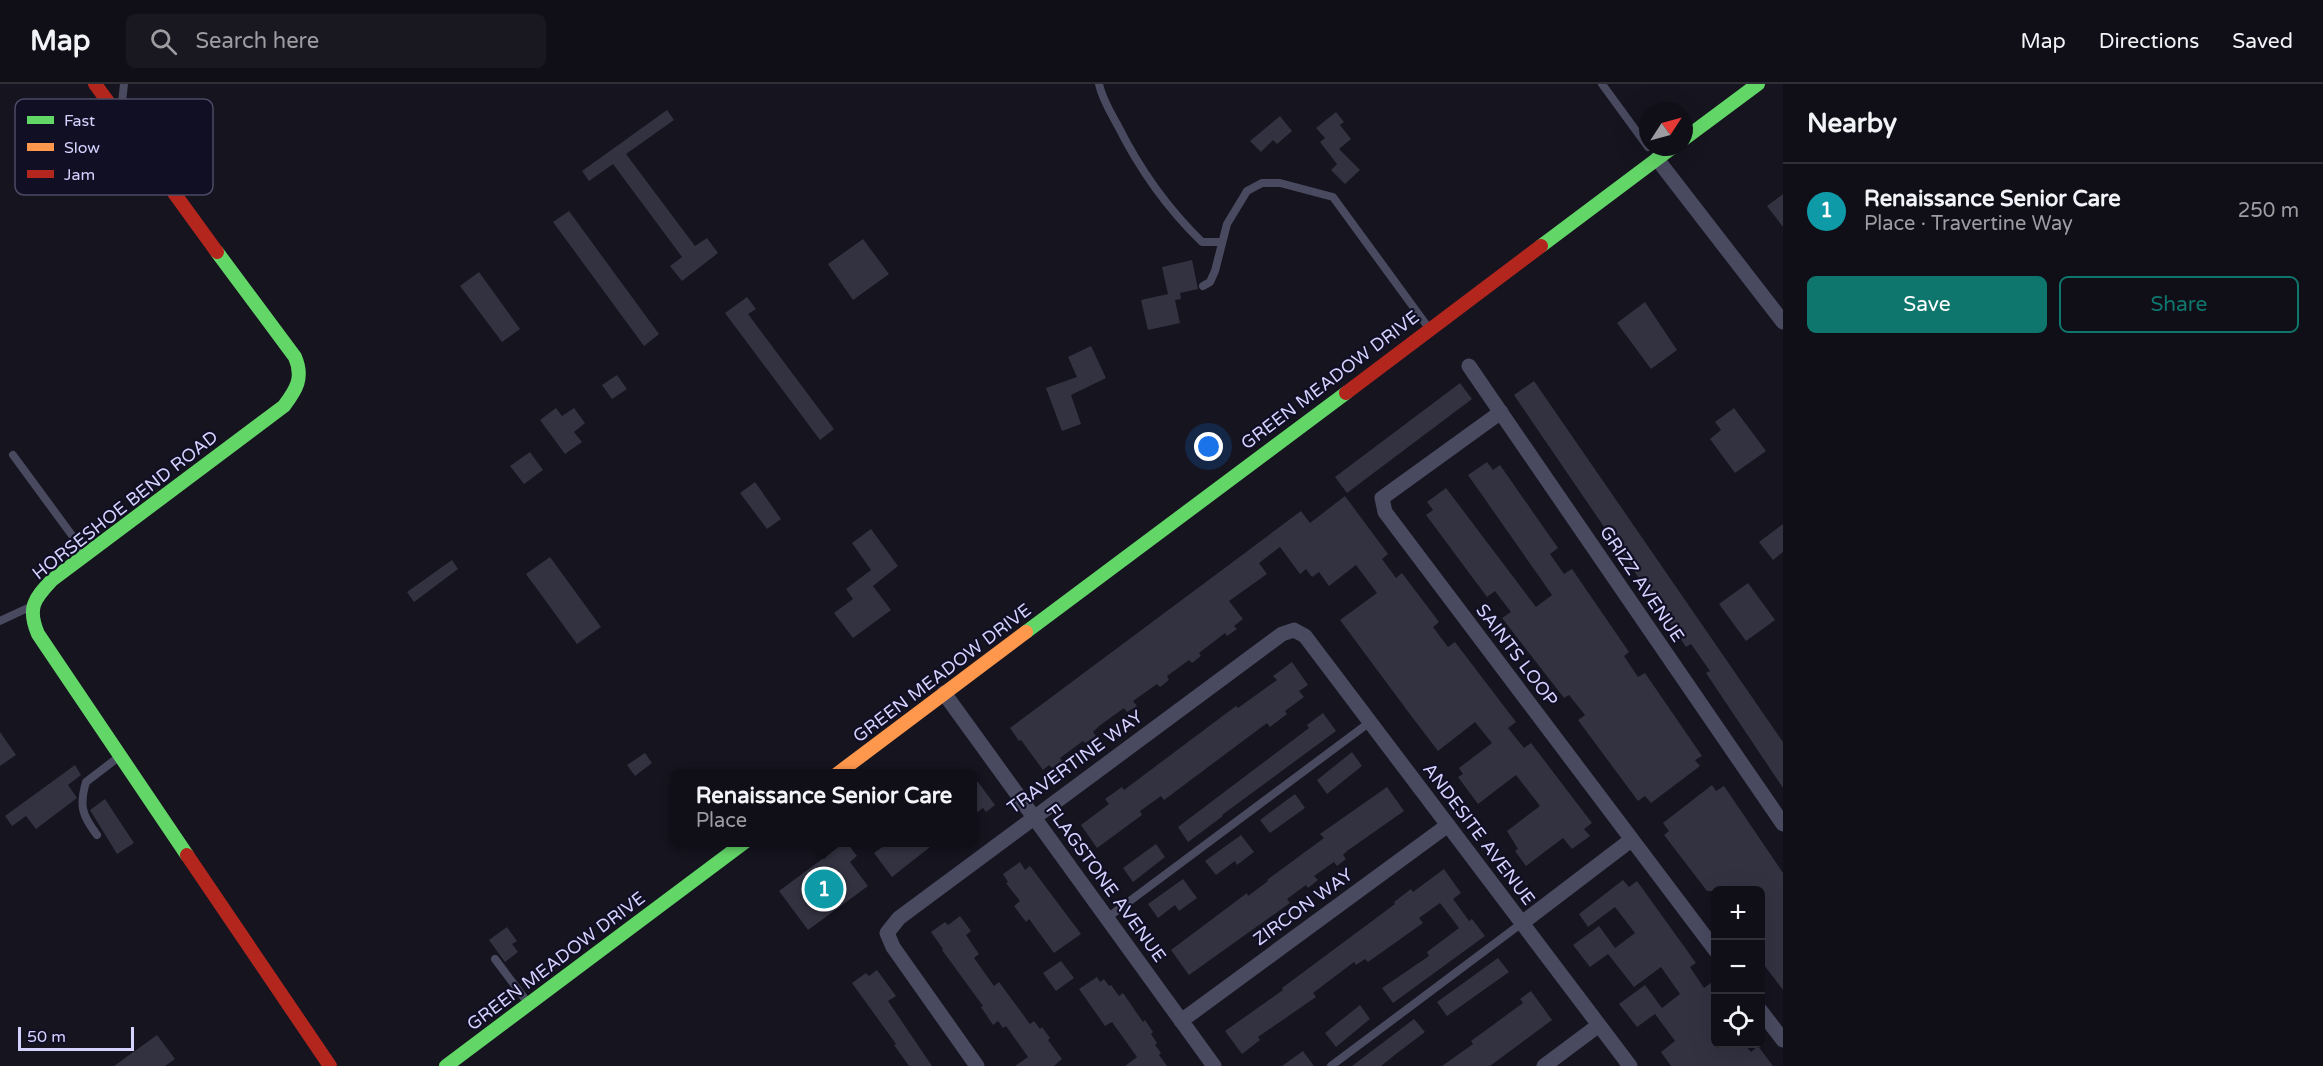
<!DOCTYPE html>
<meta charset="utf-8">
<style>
:root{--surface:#100f17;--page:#191820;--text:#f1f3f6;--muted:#9c9ca1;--line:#302f36;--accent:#0f766e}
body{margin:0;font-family:"Varela Round",sans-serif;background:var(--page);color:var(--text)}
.controls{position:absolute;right:18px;bottom:18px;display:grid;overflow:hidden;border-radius:9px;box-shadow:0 6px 24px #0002}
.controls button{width:54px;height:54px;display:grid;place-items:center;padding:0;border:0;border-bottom:2px solid var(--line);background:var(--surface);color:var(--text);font:30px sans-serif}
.compass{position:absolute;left:1639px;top:18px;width:54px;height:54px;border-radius:50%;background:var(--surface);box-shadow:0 6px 24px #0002;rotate:54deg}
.scale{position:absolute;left:18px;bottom:15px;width:116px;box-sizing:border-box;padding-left:6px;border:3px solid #d5d2ff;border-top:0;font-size:16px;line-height:21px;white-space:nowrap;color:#d5d2ff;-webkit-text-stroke:4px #110f24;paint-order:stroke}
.you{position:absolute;left:1209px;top:363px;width:21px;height:21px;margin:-15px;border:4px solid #fff;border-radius:50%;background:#1a73e8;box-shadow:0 0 0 9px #1a73e833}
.badge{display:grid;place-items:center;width:39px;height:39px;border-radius:50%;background:var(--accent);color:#fff;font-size:20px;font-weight:700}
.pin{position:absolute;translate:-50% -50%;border:3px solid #fff;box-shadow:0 2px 6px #0006}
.popup{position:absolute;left:671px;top:685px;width:306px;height:78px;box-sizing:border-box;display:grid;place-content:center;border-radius:9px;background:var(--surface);filter:drop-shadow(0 2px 4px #0005);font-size:20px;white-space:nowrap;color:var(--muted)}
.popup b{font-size:22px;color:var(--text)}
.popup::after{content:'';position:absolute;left:50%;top:100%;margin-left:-12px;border:12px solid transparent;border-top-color:var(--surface)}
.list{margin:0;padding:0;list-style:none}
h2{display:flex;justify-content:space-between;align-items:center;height:78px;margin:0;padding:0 24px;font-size:26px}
h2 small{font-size:20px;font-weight:400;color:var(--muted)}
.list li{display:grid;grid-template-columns:39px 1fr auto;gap:18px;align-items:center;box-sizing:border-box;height:96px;padding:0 24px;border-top:2px solid var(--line)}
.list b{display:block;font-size:22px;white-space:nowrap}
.list p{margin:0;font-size:20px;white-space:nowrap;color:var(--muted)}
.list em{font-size:20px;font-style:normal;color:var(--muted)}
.actions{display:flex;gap:12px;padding:18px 24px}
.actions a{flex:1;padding:14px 0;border:2px solid var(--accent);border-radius:9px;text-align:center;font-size:21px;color:var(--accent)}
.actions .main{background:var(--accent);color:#fff}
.icon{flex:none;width:33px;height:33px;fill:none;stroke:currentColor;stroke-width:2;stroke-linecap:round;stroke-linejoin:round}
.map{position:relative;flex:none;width:1783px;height:982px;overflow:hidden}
header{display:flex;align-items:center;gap:36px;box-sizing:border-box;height:84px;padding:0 30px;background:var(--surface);border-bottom:2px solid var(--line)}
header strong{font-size:28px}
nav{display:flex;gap:33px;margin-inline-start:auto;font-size:21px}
.search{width:420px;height:54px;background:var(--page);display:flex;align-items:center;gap:15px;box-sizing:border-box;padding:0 21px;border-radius:9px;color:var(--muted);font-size:22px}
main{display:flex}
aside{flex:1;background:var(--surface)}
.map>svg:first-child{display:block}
.building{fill:#333241}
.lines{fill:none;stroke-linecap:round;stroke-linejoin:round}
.lane{stroke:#494960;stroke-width:8}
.street{stroke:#494960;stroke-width:15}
.fast{stroke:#63d668;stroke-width:14}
.slow{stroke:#ff974d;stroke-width:14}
.jam{stroke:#b3261e;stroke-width:14}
.labels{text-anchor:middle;stroke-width:4.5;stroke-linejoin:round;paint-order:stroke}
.street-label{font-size:18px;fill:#d5d2ff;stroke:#110f24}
.key{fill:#110f24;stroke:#4c4a66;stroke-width:1.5}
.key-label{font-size:16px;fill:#d5d2ff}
</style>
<header>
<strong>Map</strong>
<div class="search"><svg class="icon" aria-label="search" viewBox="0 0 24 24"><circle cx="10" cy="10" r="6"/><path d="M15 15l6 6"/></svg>Search here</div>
<nav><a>Map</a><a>Directions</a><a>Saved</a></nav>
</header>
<main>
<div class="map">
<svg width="1783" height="982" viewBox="0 0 1783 982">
<rect width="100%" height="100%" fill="#15141f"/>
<!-- building -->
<path class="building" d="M667 26 674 36 626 70 695 162 707 154 718 169 682 197 670 182 682 173 613 80 589 97 582 87Z
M1336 28 1344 38 1340 41 1351 55 1339 65 1360 86 1345 100 1331 86 1337 80 1320 58 1325 54 1316 44Z
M1280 32 1292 47 1277 60 1273 56 1261 68 1250 57Z
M1783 110V143L1767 122Z
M569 127 659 250 644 262 553 138Z
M863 155 889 190 853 216 828 180Z
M1192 176 1198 205 1180 209 1181 215 1175 216 1180 239 1148 246 1141 216 1168 210 1162 183Z
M479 188 520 245 502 258 460 202Z
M747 213 756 225 748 230 834 345 820 356 725 229Z
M1645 218 1677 266 1651 285 1617 239Z
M1091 262 1106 294 1071 311 1081 340 1062 347 1046 304 1077 293 1068 273Z
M617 291 627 305 612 315 602 301Z
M1534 297 1783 658V704L1706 589 1710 587 1691 560 1686 563 1514 311Z
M1460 299 1472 315 1347 409 1335 393Z
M556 324 562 332 574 324 585 339 574 348 582 358 565 370 540 336Z
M1734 324 1766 367 1735 389 1710 355 1721 346 1715 338Z
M530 368 543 386 524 400 510 382Z
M1487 378 1493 386 1500 381 1558 464 1550 470 1564 490 1572 485 1629 568 1624 572 1638 593 1645 589 1702 672 1695 676 1700 682 1651 719 1645 712 1638 717 1578 636 1585 631 1569 611 1564 614 1502 534 1511 528 1495 507 1487 513 1426 431 1433 426 1427 418 1446 404 1536 523 1552 511 1468 391Z
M755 398 781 435 767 445 740 409Z
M1345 412 1388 470 1382 475 1396 494 1402 489 1439 538 1433 543 1448 563 1455 558 1516 638 1508 644 1524 664 1531 659 1592 739 1584 745 1590 752 1572 765 1563 754 1526 782 1515 767 1518 765 1507 747 1540 722 1516 691 1478 720 1458 693 1463 690 1459 684 1492 659 1475 638 1438 667 1409 629 1340 536 1377 509 1356 481 1329 502 1319 488 1312 493 1306 485 1300 490 1280 463 1259 479 1267 490 1229 517 1243 535 1234 542 1237 545 1227 552 1225 549 1199 569 1201 572 1192 579 1189 576 1167 592 1169 596 1160 603 1157 600 1133 617 1137 622 1127 628 1124 624 1099 642 1093 648 1096 652 1085 659 1083 657 1060 674 1062 677 1052 684 1049 681 1043 686 1021 656 1019 657 1010 644 1301 427 1310 439Z
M1783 440V468L1773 476 1759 458Z
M871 445 898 482 873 502 891 526 853 554 834 529 853 515 846 505 871 486 852 459Z
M550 473 601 543 577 560 526 490Z
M452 476 458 485 414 518 407 508Z
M1748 499 1775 536 1746 557 1719 520Z
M1292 578 1308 601 1299 607 1304 613 1285 627 1287 630 1270 643 1267 639 1164 716 1161 712 1140 727 1142 731 1097 764 1081 741 1109 720 1105 715 1122 703 1124 706 1236 622 1238 624 1277 596 1273 592Z
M1323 629 1336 647 1222 731 1223 732 1188 758 1178 743 1309 644 1307 641Z
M0 648 16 671 0 682Z
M1352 668 1362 682 1327 710 1317 696Z
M645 669 652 679 635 692 627 681Z
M75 681 81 691 68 701 77 714 36 745 26 732 12 742 5 732Z
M972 690 995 721 986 728 983 724 972 732Z
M1712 701 1716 707 1724 702 1783 789V906L1761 877V807H1707L1664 751 1669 747 1663 739Z
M1387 703 1404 727 1347 767 1343 771 1346 775 1337 782 1334 778 1314 792 1318 796 1308 804 1306 801 1287 815 1290 819 1189 891 1171 866 1247 809 1248 812 1268 797 1267 796 1324 754 1320 750Z
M1295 710 1305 724 1270 749 1260 736Z
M105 715 134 759 117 770 90 726Z
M1241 751 1254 768 1237 781 1235 777 1216 791 1205 777Z
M844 759H847L857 772 850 778 868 802 808 846 779 807Z
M888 759H935L892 793 874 769Z
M1156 760 1165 773 1133 798 1123 784Z
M1020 778 1025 786 1030 782 1081 850 1054 869 1029 835 1026 838 1014 822 1020 817 1006 799 1008 798 1003 790Z
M1444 785 1461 809 1453 815 1469 837 1472 835 1485 852 1393 919 1382 904 1429 872 1427 868 1459 844 1440 819 1419 834 1423 839 1368 878 1365 875 1356 881 1354 878 1313 909 1316 913 1258 953 1260 956 1242 970 1225 947 1283 906 1282 904 1395 820 1394 818 1411 805 1413 808Z
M1183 795 1197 814 1179 827 1175 821 1158 834 1148 820Z
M1623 796 1629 803 1637 797 1696 879 1690 883 1704 904 1716 895V960H1744L1751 968 1758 962 1773 982H1671L1661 968 1675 957 1655 930 1637 943 1619 920 1645 901 1662 924 1680 910 1661 883 1634 903 1608 870 1590 883 1573 861 1599 842 1615 864 1635 849 1615 823 1588 843 1579 830Z
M960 832 971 847 966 851 979 870 974 874 994 902 999 898 1030 940 1034 937 1040 945 1042 943 1050 954 1048 956 1062 975 1054 982H1015L1028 973 1006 942 1003 944 998 937 993 941 981 923 983 922 942 866 943 865 931 848 945 838 948 841Z
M507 843 517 857 512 860 518 868 505 878 489 856Z
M1498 874 1509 888 1447 932 1437 918Z
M1061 877 1074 894 1056 907 1043 889Z
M877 886 896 912 888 917 932 982H909L894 961 896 960 852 899 866 889 869 892Z
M1097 893 1100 898 1104 895 1109 902 1111 901 1119 912 1123 909 1143 938 1145 936 1153 948 1151 950 1157 959 1155 961 1161 969 1159 971 1167 982H1125L1137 973 1112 938 1105 942 1079 905Z
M1531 907 1552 936 1490 982H1442L1473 960 1471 957 1523 919 1520 915Z
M1360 921 1370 935 1336 963 1325 949Z
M1414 935 1425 948 1396 970 1381 982H1352Z
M157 951 175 975 165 982H114Z
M1303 967 1314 982H1282Z"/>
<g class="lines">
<!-- lane -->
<path class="lane" d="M1099 0C1102 15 1111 29 1118 42 1140 86 1167 124 1202 158H1221
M1602 0 1648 63
M121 27 124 0
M1203 202 1210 198 1215 187 1227 140 1247 107 1262 99H1280L1333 113 1428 243
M13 371 85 469
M0 537 30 523
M97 751C82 731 79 722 86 698L120 672
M1107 834 1370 638
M495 875 528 919
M1331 982 1522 839"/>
<!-- street -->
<path class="street" d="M1657 75 1783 238
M1469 282 1783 740
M1501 328 1382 414 1385 428 1716 867
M944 609 1214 982
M1522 839 1631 756
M1760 926 1783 956
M1181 937 1448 741
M977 982 893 863 887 849 899 834 1282 550 1294 546 1305 552 1630 982
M1544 982 1599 941"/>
<!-- fast -->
<path class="fast" d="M1684 55 1758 0
M1541 162 1673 63
M1026 548 1346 309
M187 771 38 550C27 524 34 515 52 496L284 322C296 306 304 294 295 273L217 168
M446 982 745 758"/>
<!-- slow -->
<path class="slow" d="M837 690 1026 548"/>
<!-- jam -->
<path class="jam" d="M95 0 217 168
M1346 309 1541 162
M187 771 330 982"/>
</g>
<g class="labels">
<!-- street labels -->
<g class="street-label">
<text transform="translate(1330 296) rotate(-37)" y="6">GREEN MEADOW DRIVE</text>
<text transform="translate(125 421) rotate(-38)" y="6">HORSESHOE BEND ROAD</text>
<text transform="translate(1642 500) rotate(56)" y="6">GRIZZ AVENUE</text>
<text transform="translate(1517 571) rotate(53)" y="6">SAINTS LOOP</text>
<text transform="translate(942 589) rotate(-37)" y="6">GREEN MEADOW DRIVE</text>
<text transform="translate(1075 678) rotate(-36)" y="6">TRAVERTINE WAY</text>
<text transform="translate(1479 750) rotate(53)" y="6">ANDESITE AVENUE</text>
<text transform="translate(1106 799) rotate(54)" y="6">FLAGSTONE AVENUE</text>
<text transform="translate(1303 823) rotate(-36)" y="6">ZIRCON WAY</text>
<text transform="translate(556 877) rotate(-37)" y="6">GREEN MEADOW DRIVE</text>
</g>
</g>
<!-- legend -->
<rect x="15" y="15" width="198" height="96" rx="9" class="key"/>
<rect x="27" y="32" width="27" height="8" fill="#63d668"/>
<rect x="27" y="59" width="27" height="8" fill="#ff974d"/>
<rect x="27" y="86" width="27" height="8" fill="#b3261e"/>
<g class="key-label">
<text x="64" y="42">Fast</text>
<text x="64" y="69">Slow</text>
<text x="64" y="96">Jam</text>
</g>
</svg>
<div class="controls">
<button>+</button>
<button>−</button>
<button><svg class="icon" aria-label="locate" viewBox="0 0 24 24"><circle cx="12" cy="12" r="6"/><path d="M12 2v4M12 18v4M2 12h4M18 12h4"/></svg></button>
</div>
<svg class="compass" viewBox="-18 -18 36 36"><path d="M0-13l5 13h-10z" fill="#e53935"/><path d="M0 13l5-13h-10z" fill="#9c9ca1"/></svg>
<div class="scale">50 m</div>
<div class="you"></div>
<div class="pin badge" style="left:824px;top:805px;background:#0f9aa8">1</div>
<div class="popup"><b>Renaissance Senior Care</b>Place</div>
</div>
<aside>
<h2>Nearby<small></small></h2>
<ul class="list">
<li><span class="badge" style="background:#0f9aa8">1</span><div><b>Renaissance Senior Care</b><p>Place · Travertine Way</p></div><em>250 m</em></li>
</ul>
<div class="actions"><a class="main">Save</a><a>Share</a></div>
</aside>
</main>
